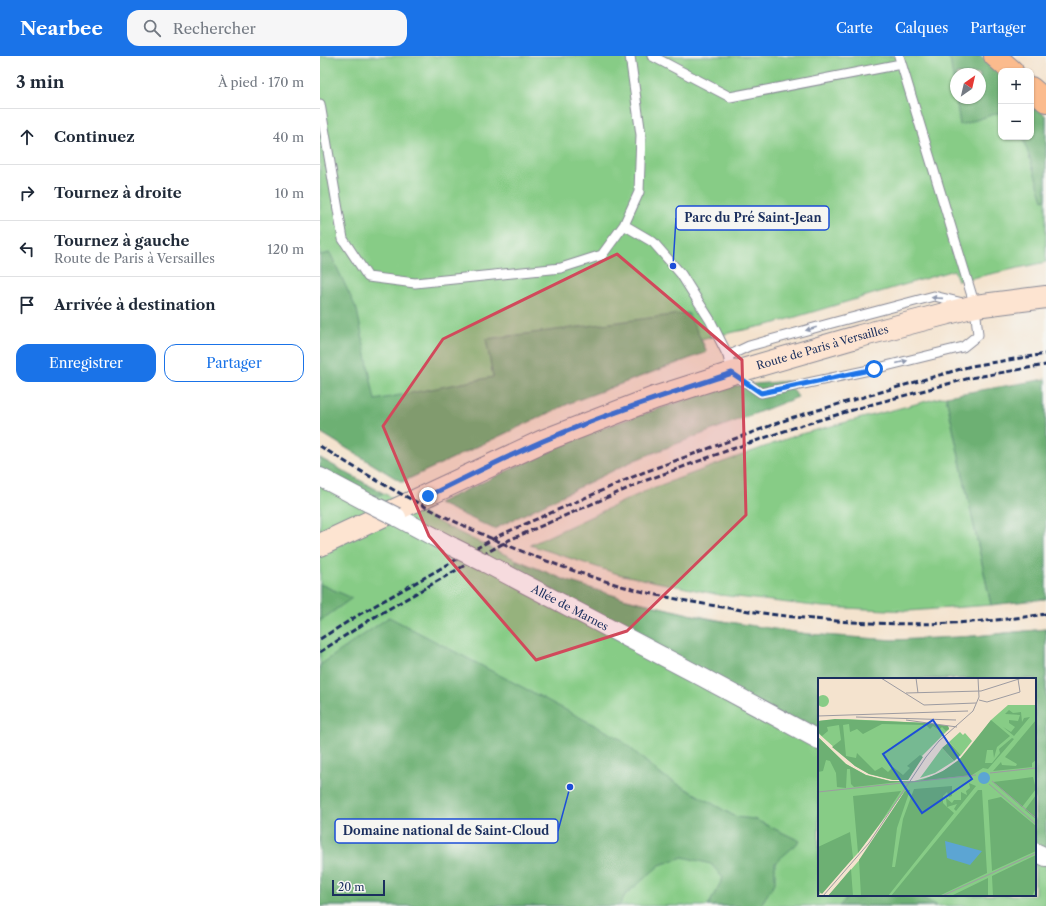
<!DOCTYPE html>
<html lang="fr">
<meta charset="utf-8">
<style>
:root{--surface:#fff;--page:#f6f6f7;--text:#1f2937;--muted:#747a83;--line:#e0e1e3;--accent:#1a73e8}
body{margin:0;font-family:"Libre Caslon Text",serif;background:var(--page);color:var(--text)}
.controls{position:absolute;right:12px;top:12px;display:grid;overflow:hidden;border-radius:8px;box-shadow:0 1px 3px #0004}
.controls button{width:36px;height:36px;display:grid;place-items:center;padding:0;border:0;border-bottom:1px solid var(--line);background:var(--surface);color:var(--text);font:20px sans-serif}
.compass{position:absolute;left:630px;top:12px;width:36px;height:36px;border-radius:50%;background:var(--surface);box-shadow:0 1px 3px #0004;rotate:34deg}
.scale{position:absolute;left:12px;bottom:10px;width:53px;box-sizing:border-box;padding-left:4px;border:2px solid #1b2f5e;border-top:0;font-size:11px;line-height:14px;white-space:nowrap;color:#1b2f5e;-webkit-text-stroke:3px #f6f6f2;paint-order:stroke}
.stop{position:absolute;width:12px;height:12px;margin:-9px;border:3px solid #1a73e8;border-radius:50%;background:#fff}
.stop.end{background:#1a73e8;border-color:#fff;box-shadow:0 1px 4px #0008}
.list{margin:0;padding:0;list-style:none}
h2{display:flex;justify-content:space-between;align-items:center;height:52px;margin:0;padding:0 16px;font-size:17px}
h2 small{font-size:13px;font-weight:400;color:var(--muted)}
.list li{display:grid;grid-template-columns:26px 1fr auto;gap:12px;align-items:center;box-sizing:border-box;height:56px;padding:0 16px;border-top:1px solid var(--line)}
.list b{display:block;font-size:15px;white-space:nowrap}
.list p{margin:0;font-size:13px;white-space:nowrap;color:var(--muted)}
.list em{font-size:13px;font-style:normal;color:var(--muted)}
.actions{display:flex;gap:8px;padding:12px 16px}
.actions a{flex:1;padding:9px 0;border:1px solid var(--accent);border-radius:12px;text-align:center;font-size:14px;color:var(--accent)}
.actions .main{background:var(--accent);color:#fff}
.icon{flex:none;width:22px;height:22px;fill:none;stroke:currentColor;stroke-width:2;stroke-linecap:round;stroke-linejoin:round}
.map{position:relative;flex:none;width:726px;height:850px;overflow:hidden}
header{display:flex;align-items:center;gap:24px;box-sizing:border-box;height:56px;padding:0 20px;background:var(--accent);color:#fff}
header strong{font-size:19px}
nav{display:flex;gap:22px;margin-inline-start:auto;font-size:14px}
.search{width:280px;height:36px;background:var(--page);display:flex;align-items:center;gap:10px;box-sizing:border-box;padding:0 14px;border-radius:12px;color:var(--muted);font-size:15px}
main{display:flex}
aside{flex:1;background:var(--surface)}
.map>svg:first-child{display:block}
.green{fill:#87cc86;stroke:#517e72;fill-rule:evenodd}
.forest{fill:#6db073;stroke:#447068;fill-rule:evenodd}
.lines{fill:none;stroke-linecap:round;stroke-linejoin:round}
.service-casing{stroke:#888996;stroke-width:11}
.minor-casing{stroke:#888996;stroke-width:20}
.secondary-casing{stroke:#888996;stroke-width:24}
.motorway-casing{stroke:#888996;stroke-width:24}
.service{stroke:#fff;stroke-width:9}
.minor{stroke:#fff;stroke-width:18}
.secondary{stroke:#fde4d1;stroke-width:22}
.motorway{stroke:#fbbb8d;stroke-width:22}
.rail{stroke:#1b2f5e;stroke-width:3;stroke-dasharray:6 3;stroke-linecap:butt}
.minor-bridge-casing{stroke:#888996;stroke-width:20;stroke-linecap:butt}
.minor-bridge{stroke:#fff;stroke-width:18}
.oneway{fill:#8d97ae}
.route{stroke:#1a73e8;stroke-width:5}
.marked{fill:#d1495b;fill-opacity:0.2;stroke:#d1495b;stroke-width:3;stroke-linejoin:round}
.labels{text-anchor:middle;stroke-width:3;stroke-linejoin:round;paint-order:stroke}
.street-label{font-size:11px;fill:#1b2f5e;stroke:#f6f6f2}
.inset-road{fill:none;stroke:#9d9ba1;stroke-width:1}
.view{fill:#1d4ed8;fill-opacity:0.15;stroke:#1d4ed8;stroke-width:2}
.inset-edge{fill:none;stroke:#1b2f5e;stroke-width:2}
.leader{fill:none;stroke:#1d4ed8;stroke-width:1.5}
.callout-dot{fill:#1d4ed8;stroke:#f6f6f2;stroke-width:1.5}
.callout{fill:#f6f6f2;stroke:#1d4ed8;stroke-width:1.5}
.callout-label{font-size:12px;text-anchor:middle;font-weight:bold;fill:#1b2f5e}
</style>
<header>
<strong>Nearbee</strong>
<div class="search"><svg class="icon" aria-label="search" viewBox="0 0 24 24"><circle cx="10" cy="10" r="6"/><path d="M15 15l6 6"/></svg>Rechercher</div>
<nav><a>Carte</a><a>Calques</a><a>Partager</a></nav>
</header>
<main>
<aside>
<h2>3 min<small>À pied · 170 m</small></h2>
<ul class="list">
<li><svg class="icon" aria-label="ahead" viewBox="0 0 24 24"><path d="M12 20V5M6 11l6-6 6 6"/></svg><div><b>Continuez</b></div><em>40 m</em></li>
<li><svg class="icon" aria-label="right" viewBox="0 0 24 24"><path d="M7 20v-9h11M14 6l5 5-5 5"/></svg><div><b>Tournez à droite</b></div><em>10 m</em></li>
<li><svg class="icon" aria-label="left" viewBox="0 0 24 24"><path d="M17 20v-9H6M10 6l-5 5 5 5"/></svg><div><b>Tournez à gauche</b><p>Route de Paris à Versailles</p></div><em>120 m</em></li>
<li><svg class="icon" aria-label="arrive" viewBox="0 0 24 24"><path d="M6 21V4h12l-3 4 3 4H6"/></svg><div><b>Arrivée à destination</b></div></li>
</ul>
<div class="actions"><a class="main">Enregistrer</a><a>Partager</a></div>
</aside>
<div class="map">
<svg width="726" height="850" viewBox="0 0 726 850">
<rect width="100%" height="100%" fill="#f6f6f2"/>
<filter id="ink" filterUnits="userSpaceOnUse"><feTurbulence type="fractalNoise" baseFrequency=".025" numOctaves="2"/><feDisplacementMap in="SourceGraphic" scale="8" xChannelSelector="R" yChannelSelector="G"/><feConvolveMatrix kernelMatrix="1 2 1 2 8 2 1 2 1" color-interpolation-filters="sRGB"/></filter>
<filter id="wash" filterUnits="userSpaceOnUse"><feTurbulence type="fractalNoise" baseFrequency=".012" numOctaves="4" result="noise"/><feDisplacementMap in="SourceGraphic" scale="16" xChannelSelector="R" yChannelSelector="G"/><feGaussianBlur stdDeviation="0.9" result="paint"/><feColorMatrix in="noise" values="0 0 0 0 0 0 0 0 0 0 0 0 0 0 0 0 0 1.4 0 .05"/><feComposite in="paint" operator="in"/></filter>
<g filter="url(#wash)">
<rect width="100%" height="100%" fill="#f4e3ce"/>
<!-- green -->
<path class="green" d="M0 0H661L681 18V81H711L726 60V206L638 225 634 214 452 268 381 283 387 296 252 346 82 426 0 376ZM636 18H660V42H636Z
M626 340 671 549 589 555 503 551 400 539 298 518 210 489 330 433 477 379Z
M0 402C80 447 161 491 247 525 278 536 310 544 343 552 418 570 496 582 573 584 623 584 676 578 726 573V850H0ZM499 623H715V839H499Z"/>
<!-- forest -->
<path class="forest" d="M622 0H661L681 18V56L640 69 630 3ZM636 18H660V42H636Z
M711 46 726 60V143L723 144 703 81H711Z
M10 197 37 254 55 344 173 321 166 283 368 257 387 296 252 346 82 426 0 376V199Z
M726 323V543L671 549 626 340Z
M467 325 478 341 315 404 174 473 118 447 273 375 403 331Z
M0 402 64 438 50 441 0 414Z
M197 504 248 525 302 542 389 563 488 578 574 584 656 580 726 573V803L715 797V623H499V682L192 517Z
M0 528 32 542 0 565Z
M69 561 299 682 340 718 416 761 434 763 480 785 455 807V827L440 850H388L403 822 391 808 363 801 340 809 305 839 299 850H0V609Z
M530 839H597L618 850H519Z"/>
</g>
<g filter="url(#ink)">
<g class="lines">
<!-- service casing -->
<g class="service-casing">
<path id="service" d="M332 0 410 41 581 8
M0 48 23 183 48 221 95 227 241 212 282 199 304 169 319 136 321 79 310 0
M304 169 333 186 361 218 390 264 408 300 412 317 441 337 554 313 643 291 658 279 655 250 579 0
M408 300 429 290 512 267 614 240 643 247"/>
</g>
<!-- minor casing -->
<g class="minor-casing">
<g id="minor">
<path d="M0 421 49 447"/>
<path d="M77 461 133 491"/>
<path id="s1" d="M165 507 382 621 499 684"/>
<path d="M715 796 726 801"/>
</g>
</g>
<!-- secondary casing -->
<g class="secondary-casing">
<g id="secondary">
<path id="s2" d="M0 489 223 385 334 342 412 317 540 280 655 250 726 241"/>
</g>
</g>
<!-- motorway casing -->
<g class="motorway-casing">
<path id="motorway" d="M675 0 692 15
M711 32 726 45"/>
</g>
<!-- service -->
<use href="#service" class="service"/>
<!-- minor -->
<use href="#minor" class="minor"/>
<!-- secondary -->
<use href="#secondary" class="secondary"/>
<!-- motorway -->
<use href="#motorway" class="motorway"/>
<!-- rail -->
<path class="rail" d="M0 390C94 450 197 500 305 531 345 542 387 549 429 555 528 570 627 573 726 558
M0 583 40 558 180 479 322 417 474 361 651 310 726 298
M0 596 51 563 189 484 327 424 409 394 476 371 553 348 650 322 726 309"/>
<!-- minor-bridge casing -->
<g class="minor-bridge-casing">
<path id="minor-bridge" d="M49 447 77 461
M133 491 165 507"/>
</g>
<!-- minor-bridge -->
<use href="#minor-bridge" class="minor-bridge"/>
</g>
<!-- one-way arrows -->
<defs><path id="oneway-solid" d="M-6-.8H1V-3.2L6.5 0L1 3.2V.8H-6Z"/></defs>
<g class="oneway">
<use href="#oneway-solid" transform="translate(617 242) rotate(-176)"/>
<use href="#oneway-solid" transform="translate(491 273) rotate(164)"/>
<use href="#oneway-solid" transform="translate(582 306) rotate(-14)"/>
</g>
</g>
<g class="lines" filter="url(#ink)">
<!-- route -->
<path class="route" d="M108 440C146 421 184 402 223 385 285 358 348 338 412 317L441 337 554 313"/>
</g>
<!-- marked area -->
<path class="marked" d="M297 198 422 304 426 459 307 575 216 604 109 480 63 370 123 283Z"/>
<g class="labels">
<!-- street labels -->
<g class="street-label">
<text dy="4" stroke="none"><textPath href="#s2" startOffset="541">Route de Paris à Versailles</textPath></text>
<text dy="4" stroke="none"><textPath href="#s1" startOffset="96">Allée de Marnes</textPath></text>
</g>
</g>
<!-- overview -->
<g transform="translate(498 622)">
<rect width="218" height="218" fill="#f4e3ce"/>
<path d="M-1 23a6 6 0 1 1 12 0a6 6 0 1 1-12 0ZM190 27H218V218H10L51 171 87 113 40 175 0 218V59L28 86 48 97 72 103H96L118 97 137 86 151 71 173 42ZM27 41 109 45 130 48 131 51 104 78 90 102H75L51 96 37 88 0 55V43ZM142 54 145 57 147 55 154 63 143 77 131 64ZM124 70 136 83 117 95 102 100Z" fill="#87cc86"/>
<path d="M191 32 195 35 203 34 204 44 206 40 212 39 196 58 185 49 193 54 197 49 191 45V42L200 43 202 37 187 36ZM17 41 109 45 130 48 131 51 128 53 124 49 121 52 115 48 112 51 108 47 64 46 45 56 39 51 32 54 31 46 25 47 28 78 38 80 39 75 57 93 64 89 70 94 75 89 85 97 92 90 89 88 102 77 105 79 90 102H75L51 96 37 88 14 69 23 62 21 47 9 49 10 53 4 58 0 54V43ZM173 42 192 58 179 69 176 80 175 72H169L167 85H174L182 75 181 71 194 60 196 61 170 91 165 90 154 97 102 103 125 93 142 81ZM218 42V82L214 85V89L175 93 183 84 184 87 198 88 199 86 187 79ZM0 59 28 86 48 97 72 103H90L36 109 33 106 32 91H29L28 110 19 109 18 95 12 83 8 82 5 93 0 94ZM131 64 143 77 136 83 124 70ZM215 99 218 111 204 129 175 104ZM151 105 158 108 138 133 136 131 139 126 129 129 136 135 70 218H43L41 182 87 113 92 112 79 150 74 189H77L85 141 96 111 134 108V118L131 119 129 114 125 118V125L129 129 128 120 134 125 136 122H143V114L149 117 148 113 152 110ZM160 112H164L169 195 121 218H73ZM83 113 63 144 40 175 35 118ZM218 117V141L207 132ZM183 119 218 148V173L174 193 170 122ZM32 154 35 180 4 216 0 212V169ZM218 177V210L214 218H175L174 198ZM33 191 35 218H10ZM170 200V218H133Z" fill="#6db073"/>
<path d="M160 100a6 6 0 1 1 12 0a6 6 0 1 1-12 0ZM127 163 164 173 152 187 129 180Z" fill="#5ca5d3"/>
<path class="inset-road" d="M63 0 106 27 158 25M98 0 100 15M88 15 163 13 204 0M161 22 169 24 202 14 200 1M0 38 150 33M38 39 138 42M88 42 139 49M172 95 218 90M174 103 218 140M171 106 218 146M0 114 158 97M5 218 51 165 108 79 121 63 155 33 161 19 160 0M124 218 218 175"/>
<path class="view" d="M115 42 154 101 104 135 65 76Z"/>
<rect width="218" height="218" class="inset-edge"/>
</g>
<!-- callouts -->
<path class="leader" d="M353 210L356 162M250 731L238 775"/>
<g class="callout-dot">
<circle cx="353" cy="210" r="4"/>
<circle cx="250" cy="731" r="4"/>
</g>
<g class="callout">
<rect x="356" y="150" width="153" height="24" rx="4"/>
<rect x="15" y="763" width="223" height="24" rx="4"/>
</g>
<g class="callout-label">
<text x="433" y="166">Parc du Pré Saint-Jean</text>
<text x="126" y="779">Domaine national de Saint-Cloud</text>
</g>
</svg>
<div class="controls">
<button>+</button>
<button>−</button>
</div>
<svg class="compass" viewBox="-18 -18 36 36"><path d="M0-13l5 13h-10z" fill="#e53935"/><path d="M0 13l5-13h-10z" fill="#747a83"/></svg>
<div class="scale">20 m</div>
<div class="stop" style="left:554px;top:313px"></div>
<div class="stop end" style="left:108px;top:440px"></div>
</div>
</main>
